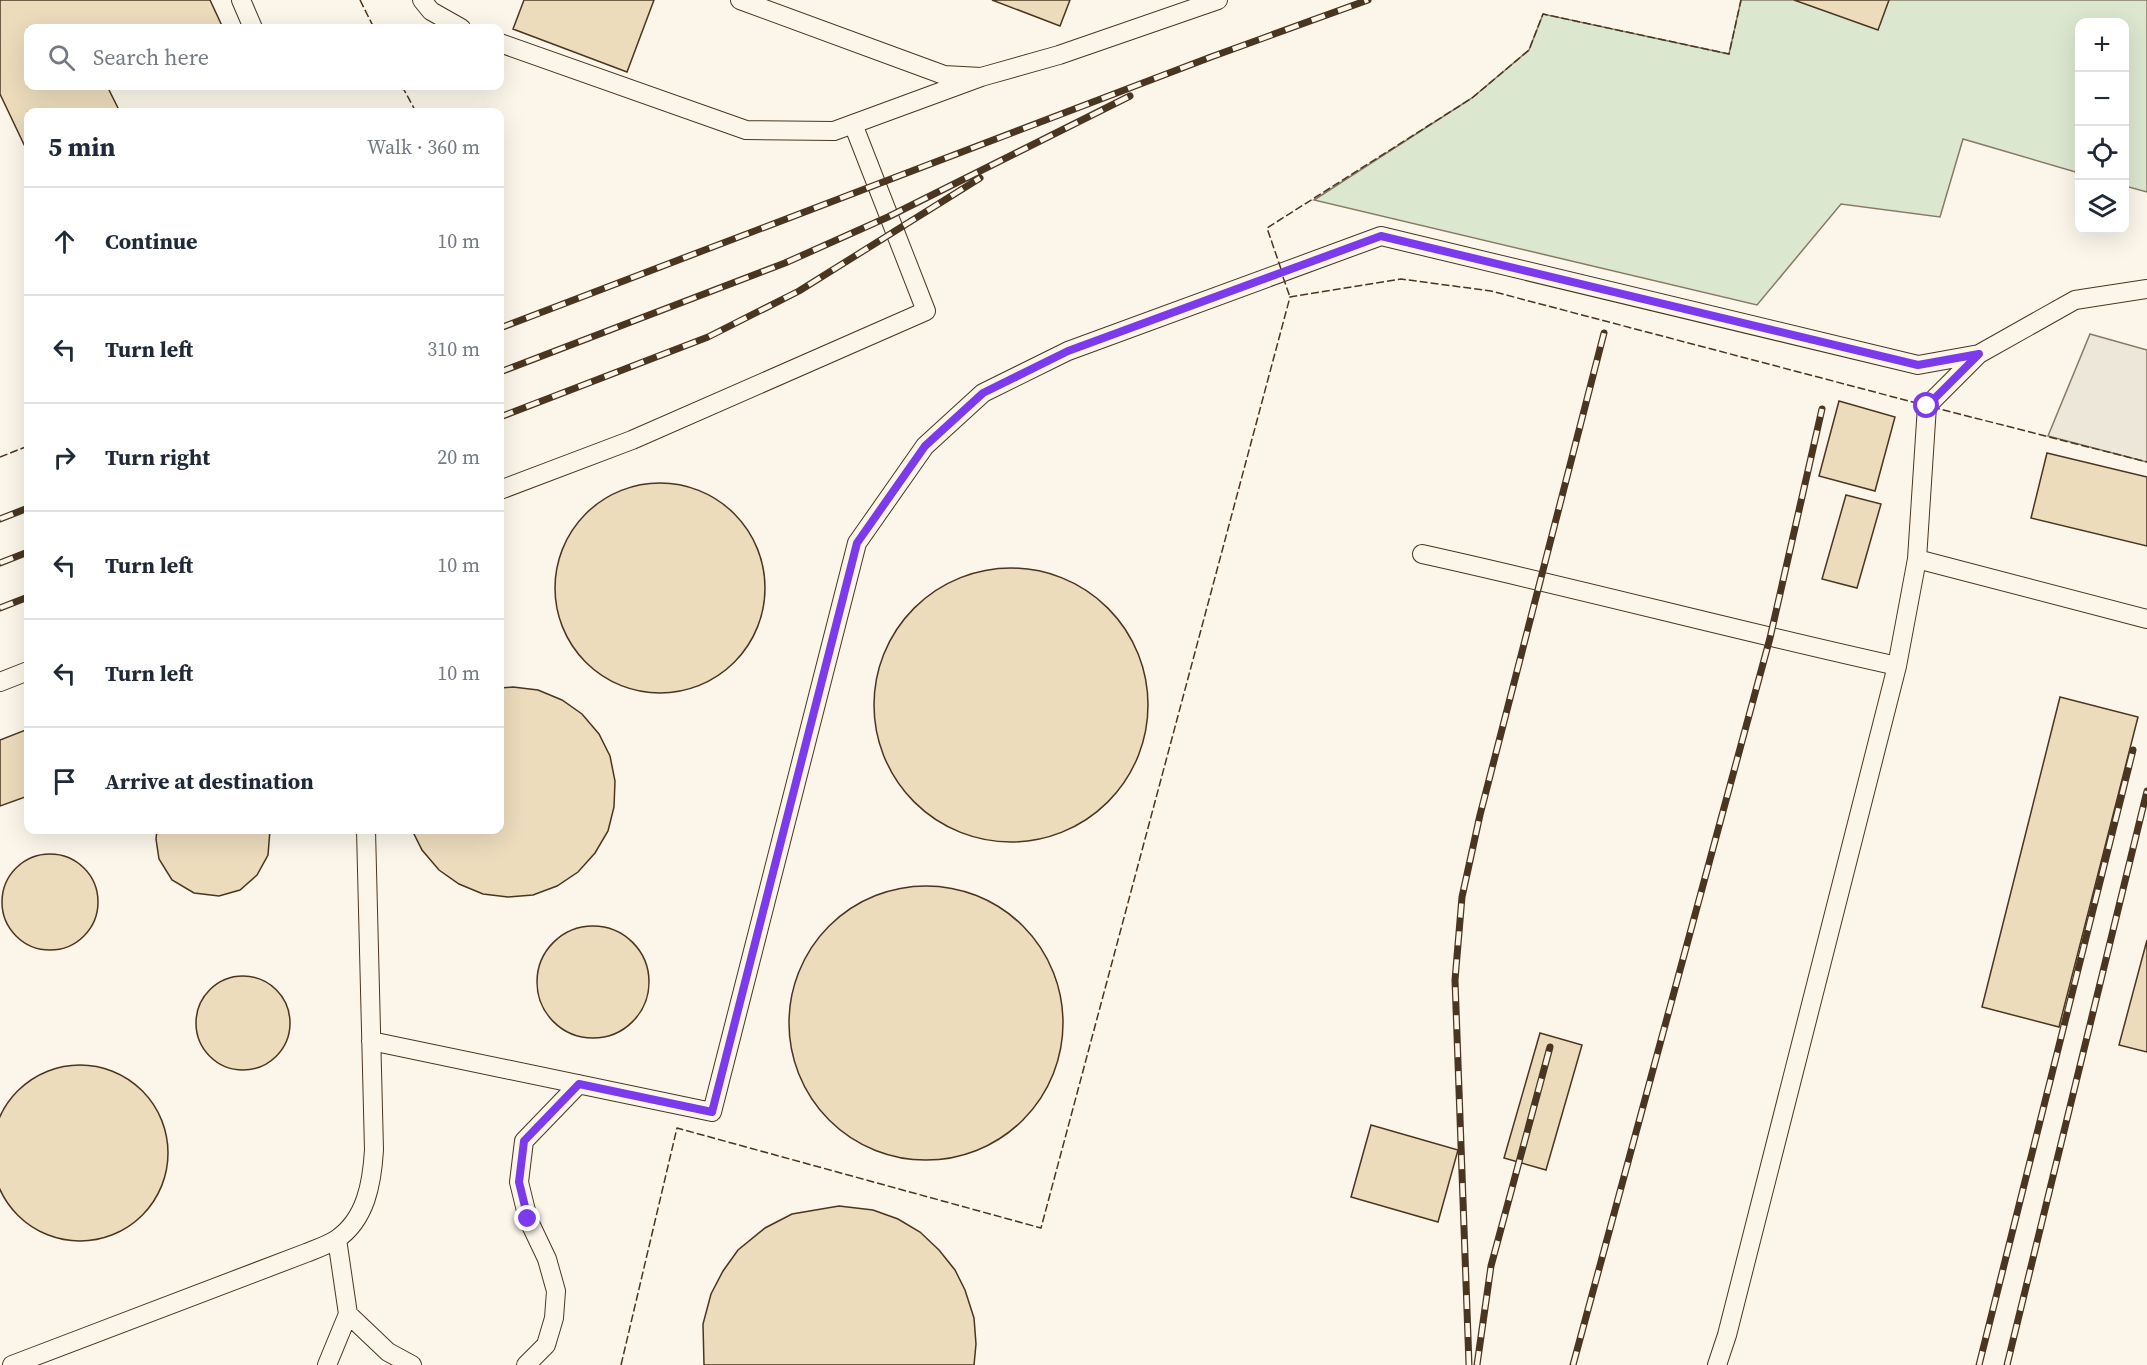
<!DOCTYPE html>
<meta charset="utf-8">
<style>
:root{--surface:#fff;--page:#f6f6f7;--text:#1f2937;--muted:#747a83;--line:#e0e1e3}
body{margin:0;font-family:"Source Serif 4",serif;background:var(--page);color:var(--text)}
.controls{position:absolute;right:18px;top:18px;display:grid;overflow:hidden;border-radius:12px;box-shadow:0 6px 24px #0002}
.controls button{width:54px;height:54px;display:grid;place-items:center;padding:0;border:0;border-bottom:2px solid var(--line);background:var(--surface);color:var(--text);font:30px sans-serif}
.stop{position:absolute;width:18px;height:18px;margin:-14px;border:4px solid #7c3aed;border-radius:50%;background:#fff}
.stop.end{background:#7c3aed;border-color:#fff;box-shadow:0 2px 6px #0008}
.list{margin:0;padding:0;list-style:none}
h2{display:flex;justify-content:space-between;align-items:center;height:78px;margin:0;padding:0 24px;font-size:26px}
h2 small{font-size:20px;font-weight:400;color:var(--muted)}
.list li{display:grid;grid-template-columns:39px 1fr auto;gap:18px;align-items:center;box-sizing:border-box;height:108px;padding:0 24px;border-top:2px solid var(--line)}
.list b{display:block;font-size:22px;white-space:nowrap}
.list em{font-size:20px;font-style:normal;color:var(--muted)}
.icon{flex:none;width:33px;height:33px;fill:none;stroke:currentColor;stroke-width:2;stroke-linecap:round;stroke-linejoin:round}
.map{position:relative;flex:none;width:2147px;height:1365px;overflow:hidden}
.search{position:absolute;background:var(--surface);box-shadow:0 6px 24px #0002;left:24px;top:24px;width:480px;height:66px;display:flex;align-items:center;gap:15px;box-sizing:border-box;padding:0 21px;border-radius:12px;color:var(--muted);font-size:22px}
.panel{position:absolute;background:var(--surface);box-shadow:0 6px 24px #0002;left:24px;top:108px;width:480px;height:726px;border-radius:12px}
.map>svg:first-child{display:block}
.green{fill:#dce7d0;stroke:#887966;stroke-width:1.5}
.parking{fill:#ede7d9;stroke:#887966;stroke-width:1.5}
.building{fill:#ecdcbc;stroke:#4a3520;stroke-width:1.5}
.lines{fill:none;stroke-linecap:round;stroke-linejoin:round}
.lane-casing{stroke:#4a3520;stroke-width:20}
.lane{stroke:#fbf6e9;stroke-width:18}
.rail-casing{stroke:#4a3520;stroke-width:7}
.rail{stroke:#fbf6e9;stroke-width:4.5;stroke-dasharray:14;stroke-linecap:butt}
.fence{stroke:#4a3520;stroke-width:1.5;stroke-dasharray:8 3;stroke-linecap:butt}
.route{stroke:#7c3aed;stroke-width:8}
</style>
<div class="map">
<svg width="2147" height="1365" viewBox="0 0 2147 1365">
<rect width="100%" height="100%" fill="#fbf6e9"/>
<!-- green -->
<path class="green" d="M1741 0H2147V192L2125 186 2124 22H2080L2079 173 1963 139 1940 217 1841 204 1757 305 1314 200 1472 98 1529 50 1543 14 1729 54Z"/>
<!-- parking -->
<path class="parking" d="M2090 334 2147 350V462L2048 436Z"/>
<!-- building -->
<path class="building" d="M0 0H210L223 28H28V86H107L120 112H28V153L0 94Z
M524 0H654L627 72 513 29Z
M992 0H1070L1060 26Z
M1794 0H1889L1878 30Z
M1839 401 1895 417 1875 491 1819 476Z
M2047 453 2147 477V546L2031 518Z
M555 588a105 105 0 1 1 210 0a105 105 0 1 1-210 0Z
M1846 495 1881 504 1857 588 1822 579Z
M874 705a137 137 0 1 1 274 0a137 137 0 1 1-274 0Z
M513 687 538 690 562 700 582 714 599 734 610 756 615 781 614 807 608 831 595 853 578 872 557 886 533 895 508 897 483 894 459 884 439 870 422 850 412 830H500V688Z
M2060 697 2138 717 2059 1027 1982 1007Z
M28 729V796L0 806V740Z
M157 830H270L268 855 257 875 240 890 219 896 194 893 172 880 159 859 156 839Z
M2 902a48 48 0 1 1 96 0a48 48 0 1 1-96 0Z
M789 1023a137 137 0 1 1 274 0a137 137 0 1 1-274 0Z
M537 982a56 56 0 1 1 112 0a56 56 0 1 1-112 0Z
M2147 940V1052L2119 1045Z
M196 1023a47 47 0 1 1 94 0a47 47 0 1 1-94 0Z
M1540 1033 1582 1045 1546 1170 1504 1158Z
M-8 1153a88 88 0 1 1 176 0a88 88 0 1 1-176 0Z
M1371 1125 1458 1150 1438 1222 1351 1197Z
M839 1206 873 1210 898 1219 920 1232 939 1250 955 1270 965 1290 974 1318 976 1344 974 1365H704L703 1324 711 1294 723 1271 738 1250 765 1228 792 1214Z"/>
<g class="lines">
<!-- lane casing -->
<g class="lane-casing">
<path id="lane" d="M241 0 253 28
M422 0 431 11 461 28
M740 0 944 75 981 77 1059 55 1218 0
M500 43 746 130 834 131 981 77
M500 490 632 440 926 311 853 124
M1422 554C1581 589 1738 631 1897 666
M1917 559 2147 619
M0 682 28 671
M371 1041 712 1112 857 543 925 446 983 393 1068 351 1381 236 1918 365 1979 354
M337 1239 348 1314 388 1352 412 1365
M12 1365 306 1253C316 1249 328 1245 337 1239 366 1219 372 1183 374 1150L366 830
M327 1365 348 1314
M526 1365 546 1345 554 1318 556 1291 547 1259 528 1219 519 1182 524 1141 579 1084
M1717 1365 1727 1335 1897 666 1917 559 1927 406 1979 354 2075 300 2147 289"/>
</g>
<!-- lane -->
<use href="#lane" class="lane"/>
<!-- rail casing -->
<g class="rail-casing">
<path id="rail" d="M500 328 1211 57 1368 0
M500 372 785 263 888 217 1130 96
M500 417 708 337 799 291 980 178
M0 519 28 508
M0 563 28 552
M0 608 28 597
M1469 1365 1455 980 1462 897 1480 815 1604 333
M1477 1365 1491 1266 1550 1047
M1573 1365 1770 638 1822 409
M1979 1365 2133 750
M2007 1365 2147 791"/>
</g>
<!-- rail -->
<use href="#rail" class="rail"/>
<!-- fence -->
<path class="fence" d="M360 0 374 28
M402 86 416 112
M1281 269 1267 228 1472 98 1529 50 1543 14 1729 54 1741 0
M1283 277 1290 297
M1932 407 2147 462
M0 457 28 446
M621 1365 677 1128 1041 1228 1290 297 1401 279 1491 291 1924 405"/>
</g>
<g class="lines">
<!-- route -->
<path class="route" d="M528 1219 519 1182 524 1141 579 1084 712 1112 857 543 925 446 983 393 1068 351 1381 236 1918 365 1979 354 1927 406"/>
</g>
</svg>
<div class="controls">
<button>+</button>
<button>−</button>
<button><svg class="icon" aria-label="locate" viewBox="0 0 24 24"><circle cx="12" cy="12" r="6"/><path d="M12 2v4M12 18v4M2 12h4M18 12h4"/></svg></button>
<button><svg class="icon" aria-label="layers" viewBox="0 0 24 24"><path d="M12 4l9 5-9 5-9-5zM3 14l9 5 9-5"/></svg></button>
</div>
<div class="stop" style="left:1927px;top:406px"></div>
<div class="stop end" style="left:528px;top:1219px"></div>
<div class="search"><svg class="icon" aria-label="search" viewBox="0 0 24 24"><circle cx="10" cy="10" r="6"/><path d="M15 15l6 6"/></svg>Search here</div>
<section class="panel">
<h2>5 min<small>Walk · 360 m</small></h2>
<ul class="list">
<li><svg class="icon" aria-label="ahead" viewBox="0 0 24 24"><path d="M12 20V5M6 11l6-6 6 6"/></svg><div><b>Continue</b></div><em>10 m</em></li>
<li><svg class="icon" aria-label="left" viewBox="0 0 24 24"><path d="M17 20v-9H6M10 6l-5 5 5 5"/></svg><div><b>Turn left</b></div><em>310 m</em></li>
<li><svg class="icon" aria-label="right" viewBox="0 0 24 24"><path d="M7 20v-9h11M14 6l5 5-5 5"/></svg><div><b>Turn right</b></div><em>20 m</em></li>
<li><svg class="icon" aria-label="left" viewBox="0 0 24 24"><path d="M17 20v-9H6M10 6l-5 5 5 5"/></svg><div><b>Turn left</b></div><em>10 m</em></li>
<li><svg class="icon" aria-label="left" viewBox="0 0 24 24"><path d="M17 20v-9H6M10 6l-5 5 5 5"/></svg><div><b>Turn left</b></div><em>10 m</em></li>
<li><svg class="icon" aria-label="arrive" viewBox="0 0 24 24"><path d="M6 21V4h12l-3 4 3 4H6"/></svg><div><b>Arrive at destination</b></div></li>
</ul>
</section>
</div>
